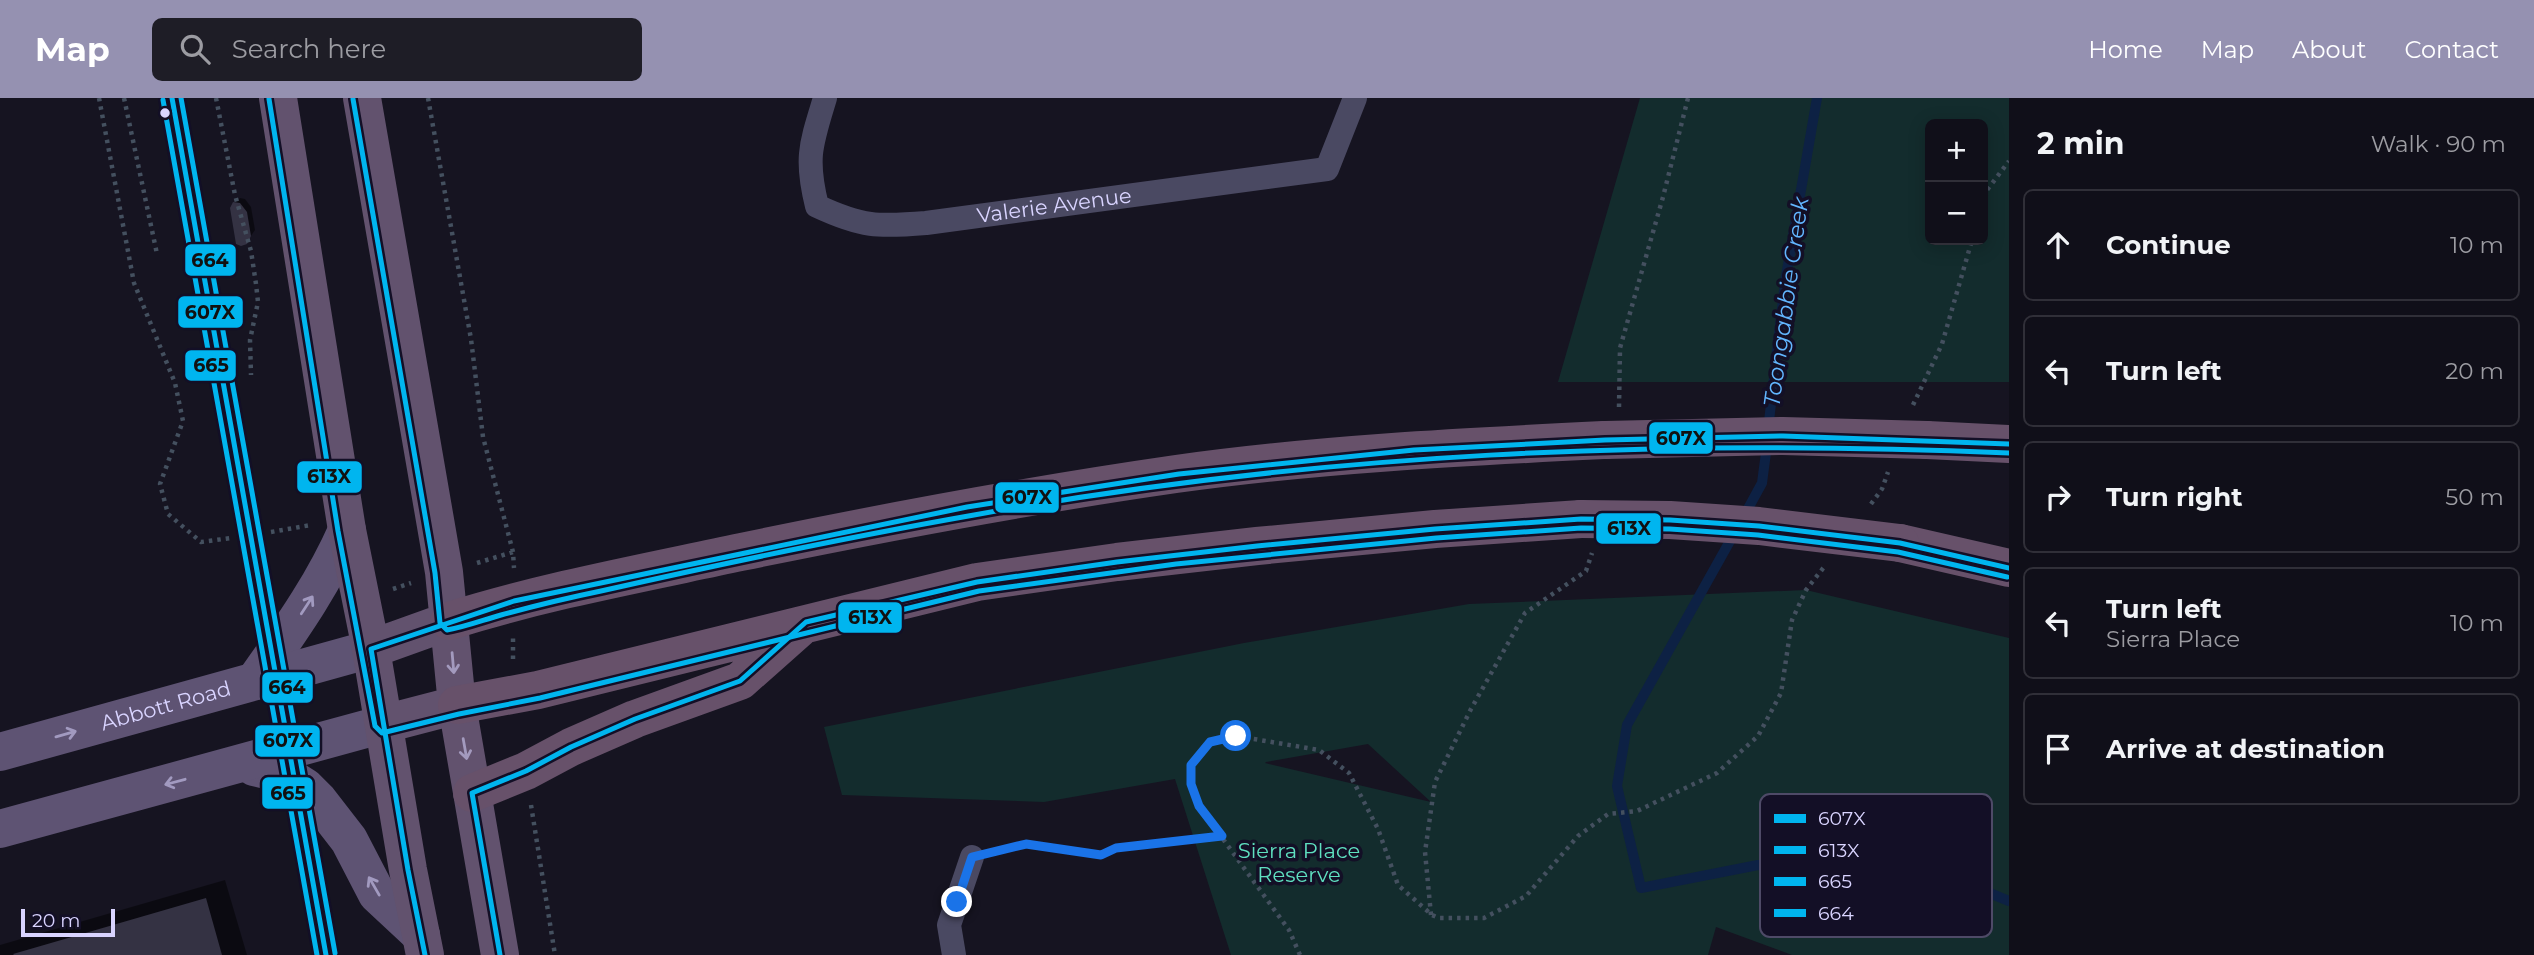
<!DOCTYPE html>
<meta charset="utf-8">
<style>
:root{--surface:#100f19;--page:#1e1d26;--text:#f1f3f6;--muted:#9c9ca2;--line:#302f38;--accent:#9591b1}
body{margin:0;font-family:Montserrat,sans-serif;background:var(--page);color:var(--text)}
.controls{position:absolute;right:21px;top:21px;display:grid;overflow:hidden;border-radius:10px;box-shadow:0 4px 18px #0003}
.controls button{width:63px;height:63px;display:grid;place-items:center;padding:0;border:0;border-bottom:2px solid var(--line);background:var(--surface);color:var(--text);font:35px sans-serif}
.scale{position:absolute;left:21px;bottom:18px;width:94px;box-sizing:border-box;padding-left:7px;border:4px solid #d9d4ff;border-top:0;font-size:19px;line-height:24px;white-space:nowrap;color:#d9d4ff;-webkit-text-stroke:5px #130f26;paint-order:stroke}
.stop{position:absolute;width:21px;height:21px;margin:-16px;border:5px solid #1a73e8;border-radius:50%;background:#fff}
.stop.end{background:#1a73e8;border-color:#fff;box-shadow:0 2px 7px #0008}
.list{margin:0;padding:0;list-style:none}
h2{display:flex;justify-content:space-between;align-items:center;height:91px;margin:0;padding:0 28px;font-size:30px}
h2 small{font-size:23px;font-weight:400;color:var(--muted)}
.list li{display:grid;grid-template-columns:46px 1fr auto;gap:21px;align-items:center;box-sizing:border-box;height:112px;margin:0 14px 14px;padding:0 14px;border:2px solid var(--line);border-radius:10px}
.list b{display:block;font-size:26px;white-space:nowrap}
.list p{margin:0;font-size:23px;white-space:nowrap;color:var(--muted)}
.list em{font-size:23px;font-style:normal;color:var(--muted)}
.icon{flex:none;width:38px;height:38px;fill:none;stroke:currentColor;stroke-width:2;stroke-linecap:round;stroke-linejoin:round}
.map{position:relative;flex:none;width:2009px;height:857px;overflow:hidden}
header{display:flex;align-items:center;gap:42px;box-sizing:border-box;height:98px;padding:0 35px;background:var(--accent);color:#fff}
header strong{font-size:33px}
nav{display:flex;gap:38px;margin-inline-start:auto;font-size:24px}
.search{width:490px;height:63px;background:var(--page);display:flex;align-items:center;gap:18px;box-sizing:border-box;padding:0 24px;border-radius:10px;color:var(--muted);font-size:26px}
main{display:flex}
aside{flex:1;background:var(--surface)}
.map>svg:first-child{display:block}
.green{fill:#132c2d;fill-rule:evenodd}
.shadow{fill:#0007}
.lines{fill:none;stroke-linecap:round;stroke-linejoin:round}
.stream{stroke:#0d2144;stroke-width:10}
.building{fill:#343243}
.path{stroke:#44505f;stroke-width:4.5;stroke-dasharray:3.5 5;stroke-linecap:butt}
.service{stroke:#4a4962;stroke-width:12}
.minor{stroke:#4a4962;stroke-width:24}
.primary{stroke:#5e5373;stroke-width:38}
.trunk{stroke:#62526e;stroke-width:38}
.motorway{stroke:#67516a;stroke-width:38}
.service-bridge{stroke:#4a4962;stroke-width:12}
.motorway-bridge{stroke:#67516a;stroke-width:38}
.bus-1-casing{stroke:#130f26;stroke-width:10}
.bus-2-casing{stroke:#130f26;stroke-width:10}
.bus-3-casing{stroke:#130f26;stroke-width:10}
.bus-4-casing{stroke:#130f26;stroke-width:10}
.bus-1{stroke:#00b5ef;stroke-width:5}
.bus-2{stroke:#00b5ef;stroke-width:5}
.bus-3{stroke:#00b5ef;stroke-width:5}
.bus-4{stroke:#00b5ef;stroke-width:5}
.oneway{stroke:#a29ac0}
.oneway2{stroke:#a39abe}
.route{stroke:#1a73e8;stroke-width:9}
.bus-dot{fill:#d9d4ff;stroke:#130f26;stroke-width:2.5}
.labels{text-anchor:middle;stroke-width:7;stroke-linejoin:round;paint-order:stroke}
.street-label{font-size:21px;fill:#d9d4ff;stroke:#130f26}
.park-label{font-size:21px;fill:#5fe0c0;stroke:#130f26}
.water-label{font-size:23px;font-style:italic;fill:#62b6ff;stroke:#130f26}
.key{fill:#130f26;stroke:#4e4a67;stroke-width:2}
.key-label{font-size:19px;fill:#d9d4ff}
.line-badge{stroke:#130f26;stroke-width:2.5}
.pale-badge-label{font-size:19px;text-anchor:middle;font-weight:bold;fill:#111}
</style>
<header>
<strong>Map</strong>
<div class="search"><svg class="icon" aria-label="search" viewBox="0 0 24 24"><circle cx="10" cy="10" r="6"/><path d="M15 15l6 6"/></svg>Search here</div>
<nav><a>Home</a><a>Map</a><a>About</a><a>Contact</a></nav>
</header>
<main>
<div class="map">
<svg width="2009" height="857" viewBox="0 0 2009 857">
<rect width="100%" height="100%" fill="#161421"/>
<!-- green -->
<path class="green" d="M1640 0H2009V284H1558ZM1983 26V142H1930V26Z
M1806 492 2009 540V857H1792L1716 829 1708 857H1231L1175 681 1044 704 842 697 824 629 1244 545 1469 506ZM1368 646 1431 704 1265 665 1266 664Z"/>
<!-- shadow -->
<path class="shadow" d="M240 100 245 101 251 109 255 132 246 145 234 105Z
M225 782 247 857H0V847Z"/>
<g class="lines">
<!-- stream -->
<path class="stream" d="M1768 332 1785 184 1817 0
M1744 418 1762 385 1767 347
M1735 434 1627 627 1617 688 1641 790 1758 767 1931 771 2009 803"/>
</g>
<!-- building -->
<path class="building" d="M233 104 240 105 247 114 251 138 247 146 241 148 236 146 230 110Z
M206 800 222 857H14L13 856Z"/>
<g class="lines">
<!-- path -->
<path class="path" d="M99 0 134 185 175 285 183 323 160 386 168 416 201 444 231 440
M124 0 157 156
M216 0 235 97 251 153 256 186 258 204 250 242 251 277
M428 0 471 241 483 339 513 454
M1983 108 1987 92 2009 63
M1913 307 1942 246 1972 142
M1619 309 1620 250 1663 99 1688 0
M1871 406 1882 391 1888 374
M271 434 311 427
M477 465 513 454 514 470
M393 491 411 485
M513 561V538
M531 707 555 857
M999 753 1026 746 1101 757 1116 750 1221 738
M1431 817 1425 754 1435 684 1471 611 1525 515 1586 473 1592 455
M1300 857 1289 832 1199 708 1191 686V667L1210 644 1236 638 1319 652 1349 675 1378 731 1398 787 1432 817 1439 820H1484L1526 798 1578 738 1608 716 1637 713 1717 675 1758 638 1781 595 1792 522 1806 492 1824 469"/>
<!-- service -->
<path class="service" d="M172 0 225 296"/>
<!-- minor -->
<g class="minor">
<path id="s1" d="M825 0C811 46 805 60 817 108 862 129 878 129 926 125L1327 71 1355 0"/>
<path d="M954 857 949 827 972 759"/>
</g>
<!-- primary -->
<g class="primary">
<path d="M255 583C289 534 323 487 347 432"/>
<path id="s2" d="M0 654 371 551"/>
<path d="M254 669 286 677 305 689 318 702 349 742 377 796 421 837"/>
<path d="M0 731 384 626"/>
</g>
<!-- trunk -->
<path class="trunk" d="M278 0 347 432 371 551 408 772 425 857
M362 0 444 474 457 607 500 857
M371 551 449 523
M384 626 457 607"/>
<!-- motorway -->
<path class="motorway" d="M1927 342 2009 346
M1900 445 2009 470
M449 523C545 493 643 475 741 454 886 424 1030 397 1176 376 1318 356 1462 349 1605 342
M457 607 538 592 977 484 1117 464 1257 448 1435 431 1581 421
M472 695 526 673 571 649 635 621 740 583 802 528"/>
<!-- service-bridge -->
<path class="service-bridge" d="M225 296 326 857"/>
<!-- motorway-bridge -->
<path class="motorway-bridge" d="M1605 342 1783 338 1927 342
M1581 421 1670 422 1759 428 1900 445"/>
<!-- bus-1 casing -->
<g class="bus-1-casing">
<path id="bus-1" d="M172 0 326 857
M425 857 408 772 371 551 514 503 967 409 1179 376 1414 352 1605 342 1783 338 2009 346
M500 857 472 695 526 673 571 649 635 621 740 583 806 524 977 484 1117 464 1257 448 1435 431 1581 421 1670 422 1759 428 1900 445 2009 470"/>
</g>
<!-- bus-2 casing -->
<g class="bus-2-casing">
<path id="bus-2" d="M269 1 338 433 375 628 382 635 459 616 540 600 979 493 1176 466 1436 440 1581 430 1670 431 1758 437 1898 454 2007 479
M353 1 435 475 440 525 447 532C465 529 483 522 501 517 534 508 567 500 601 493 725 465 849 439 974 417 1318 355 1660 340 2009 355"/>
</g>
<!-- bus-3 casing -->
<g class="bus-3-casing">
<path id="bus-3" d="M163 2 317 857"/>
</g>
<!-- bus-4 casing -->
<g class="bus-4-casing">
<path id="bus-4" d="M181 0 335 855"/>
</g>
<!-- bus-1 -->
<use href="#bus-1" class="bus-1"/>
<!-- bus-2 -->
<use href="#bus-2" class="bus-2"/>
<!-- bus-3 -->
<use href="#bus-3" class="bus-3"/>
<!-- bus-4 -->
<use href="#bus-4" class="bus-4"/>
</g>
<!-- one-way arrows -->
<defs><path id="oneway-shaft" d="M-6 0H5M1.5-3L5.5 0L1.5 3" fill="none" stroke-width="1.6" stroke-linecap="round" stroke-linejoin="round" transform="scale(1.75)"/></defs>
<g class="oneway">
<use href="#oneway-shaft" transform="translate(307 507) rotate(-57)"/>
<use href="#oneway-shaft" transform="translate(66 636) rotate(-16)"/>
<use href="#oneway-shaft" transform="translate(175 684) rotate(165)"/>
<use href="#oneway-shaft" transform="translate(374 788) rotate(-120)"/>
</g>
<g class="oneway2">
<use href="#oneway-shaft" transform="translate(453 565) rotate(85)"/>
<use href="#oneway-shaft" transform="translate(465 651) rotate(80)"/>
</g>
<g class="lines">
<!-- route -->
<path class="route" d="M957 804 972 759 1026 746 1101 757 1116 750 1222 738 1199 708 1191 686V667L1210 644 1236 638"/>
</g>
<!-- markers -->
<circle class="bus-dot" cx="165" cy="15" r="6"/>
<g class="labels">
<!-- street labels -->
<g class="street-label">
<text dy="7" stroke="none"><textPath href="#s1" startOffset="352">Valerie Avenue</textPath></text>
<text dy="7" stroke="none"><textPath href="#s2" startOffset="172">Abbott Road</textPath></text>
</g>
<!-- park labels -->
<g class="park-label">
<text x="1299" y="760">Sierra Place<tspan x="1299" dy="24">Reserve</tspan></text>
</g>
<!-- water labels -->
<g class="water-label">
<text transform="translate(1786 204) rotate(-82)" y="8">Toongabbie Creek</text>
</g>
</g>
<!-- legend -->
<rect x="1760" y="696" width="232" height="143" rx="10" class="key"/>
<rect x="1774" y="716" width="32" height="9" fill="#00b5ef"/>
<rect x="1774" y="748" width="32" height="8" fill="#00b5ef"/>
<rect x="1774" y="779" width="32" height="9" fill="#00b5ef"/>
<rect x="1774" y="811" width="32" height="8" fill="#00b5ef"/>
<g class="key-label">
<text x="1818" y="727">607X</text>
<text x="1818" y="759">613X</text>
<text x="1818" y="790">665</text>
<text x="1818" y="822">664</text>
</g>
<g class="line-badge">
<rect x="184" y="145" width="53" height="34" rx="7" fill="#00b5ef"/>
<rect x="177" y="197" width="67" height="34" rx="7" fill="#00b5ef"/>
<rect x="184" y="251" width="53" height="33" rx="7" fill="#00b5ef"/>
<rect x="1648" y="323" width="66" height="34" rx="7" fill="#00b5ef"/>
<rect x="296" y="362" width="67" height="34" rx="7" fill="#00b5ef"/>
<rect x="994" y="383" width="66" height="33" rx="7" fill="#00b5ef"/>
<rect x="1595" y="414" width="67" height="33" rx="7" fill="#00b5ef"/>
<rect x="837" y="503" width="66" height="33" rx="7" fill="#00b5ef"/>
<rect x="261" y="573" width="53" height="33" rx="7" fill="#00b5ef"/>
<rect x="254" y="626" width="67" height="34" rx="7" fill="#00b5ef"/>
<rect x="261" y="678" width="53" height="34" rx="7" fill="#00b5ef"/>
</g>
<g class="pale-badge-label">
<text x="210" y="169">664</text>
<text x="210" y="221">607X</text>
<text x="211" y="274">665</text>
<text x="1681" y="347">607X</text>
<text x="329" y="385">613X</text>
<text x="1027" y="406">607X</text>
<text x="1629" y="437">613X</text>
<text x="870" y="526">613X</text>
<text x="287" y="596">664</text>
<text x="288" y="649">607X</text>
<text x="288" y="702">665</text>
</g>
</svg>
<div class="controls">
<button>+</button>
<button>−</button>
</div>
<div class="scale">20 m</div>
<div class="stop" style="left:1236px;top:638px"></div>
<div class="stop end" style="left:957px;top:804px"></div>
</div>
<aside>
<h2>2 min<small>Walk · 90 m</small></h2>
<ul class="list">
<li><svg class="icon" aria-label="ahead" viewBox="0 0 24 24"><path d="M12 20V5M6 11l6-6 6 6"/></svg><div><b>Continue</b></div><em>10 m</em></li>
<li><svg class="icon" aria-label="left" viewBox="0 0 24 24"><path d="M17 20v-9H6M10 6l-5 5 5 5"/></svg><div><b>Turn left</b></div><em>20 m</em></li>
<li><svg class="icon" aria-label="right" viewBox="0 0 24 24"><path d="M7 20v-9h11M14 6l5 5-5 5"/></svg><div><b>Turn right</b></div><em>50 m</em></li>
<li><svg class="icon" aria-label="left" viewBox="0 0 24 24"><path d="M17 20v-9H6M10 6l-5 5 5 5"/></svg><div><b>Turn left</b><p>Sierra Place</p></div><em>10 m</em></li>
<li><svg class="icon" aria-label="arrive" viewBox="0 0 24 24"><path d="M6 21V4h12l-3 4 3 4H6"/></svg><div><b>Arrive at destination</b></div></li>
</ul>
</aside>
</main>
